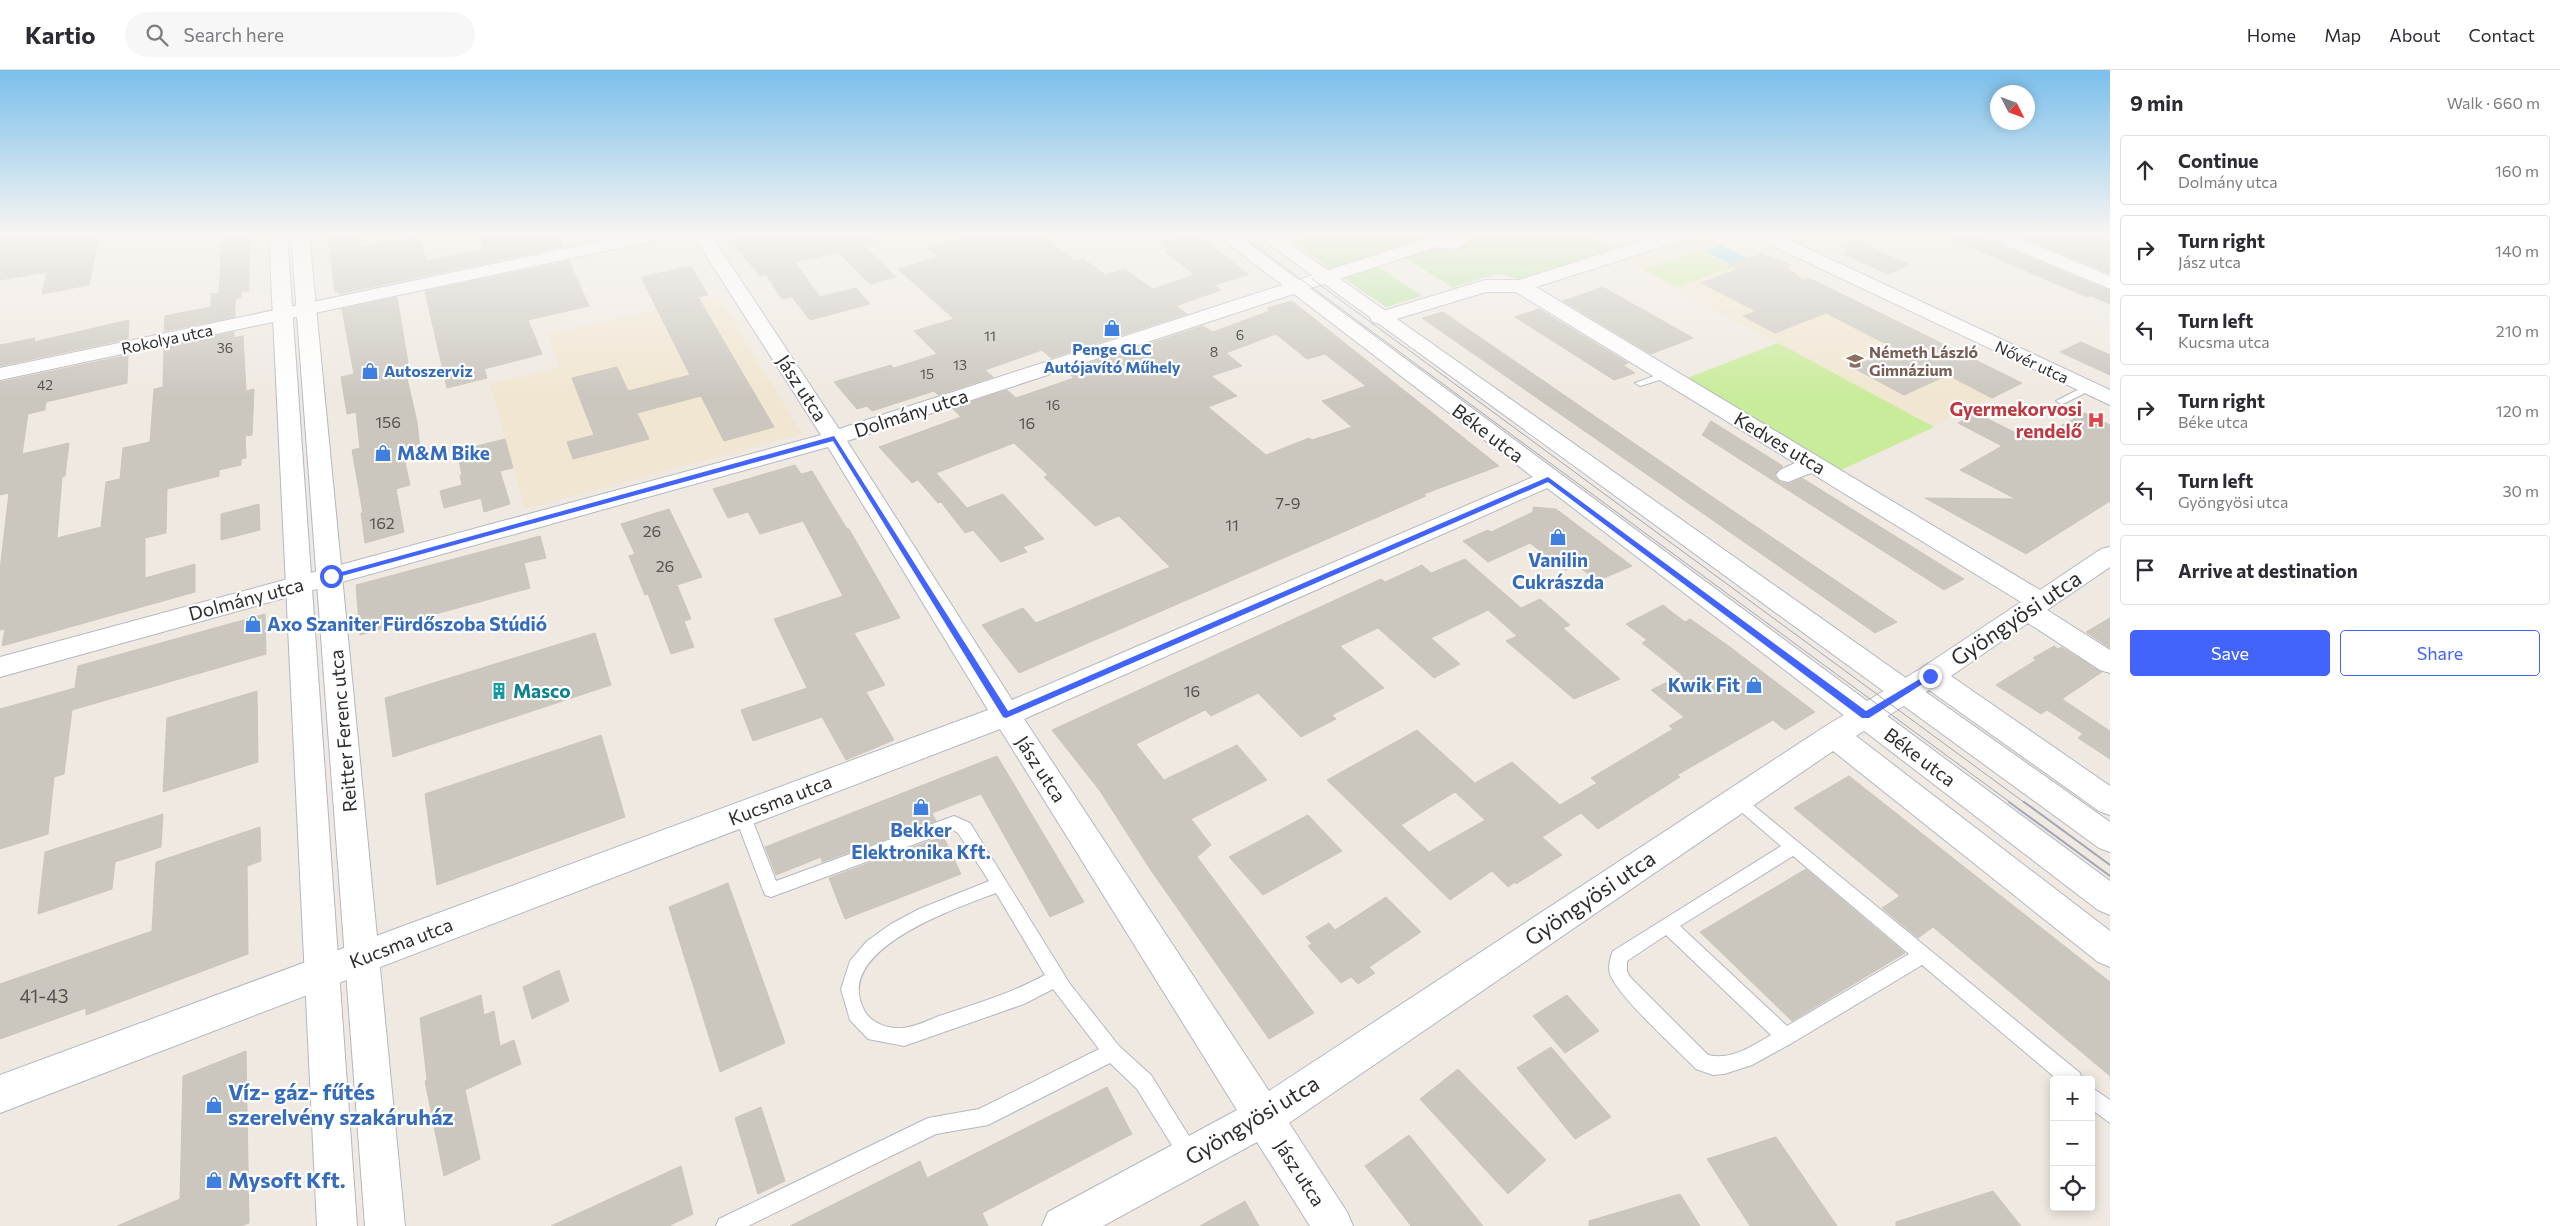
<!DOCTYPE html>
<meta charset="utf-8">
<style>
:root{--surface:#fff;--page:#f7f7f7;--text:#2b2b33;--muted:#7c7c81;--line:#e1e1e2;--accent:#4264fb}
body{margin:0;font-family:Commissioner,sans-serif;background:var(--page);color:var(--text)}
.controls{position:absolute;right:15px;bottom:15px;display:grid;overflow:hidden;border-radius:5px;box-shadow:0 2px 12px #0003}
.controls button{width:45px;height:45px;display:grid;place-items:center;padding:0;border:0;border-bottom:1px solid var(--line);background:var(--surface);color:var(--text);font:25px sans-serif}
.compass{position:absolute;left:1990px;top:15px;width:45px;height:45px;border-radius:50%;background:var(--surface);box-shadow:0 2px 12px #0003;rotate:132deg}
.stop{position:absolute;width:15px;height:15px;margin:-11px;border:4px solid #4264fb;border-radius:50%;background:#fff}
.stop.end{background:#4264fb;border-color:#fff;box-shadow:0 1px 5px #0008}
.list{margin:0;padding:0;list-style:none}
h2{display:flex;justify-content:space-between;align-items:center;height:65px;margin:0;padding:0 20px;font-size:21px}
h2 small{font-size:16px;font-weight:400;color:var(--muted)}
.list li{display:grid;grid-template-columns:32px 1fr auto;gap:15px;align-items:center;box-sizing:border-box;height:70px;margin:0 10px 10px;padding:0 10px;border:1px solid var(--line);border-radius:5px}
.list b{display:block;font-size:19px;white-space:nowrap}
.list p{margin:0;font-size:16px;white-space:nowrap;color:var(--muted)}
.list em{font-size:16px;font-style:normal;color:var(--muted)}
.actions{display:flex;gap:10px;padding:15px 20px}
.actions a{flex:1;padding:11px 0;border:1px solid var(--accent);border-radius:5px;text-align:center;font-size:18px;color:var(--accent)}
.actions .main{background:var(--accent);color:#fff}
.icon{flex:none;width:28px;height:28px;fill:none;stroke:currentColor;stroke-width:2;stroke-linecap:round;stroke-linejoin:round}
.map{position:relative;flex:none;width:2110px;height:1156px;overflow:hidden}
header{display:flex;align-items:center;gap:30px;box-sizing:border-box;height:70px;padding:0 25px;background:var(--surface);border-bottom:1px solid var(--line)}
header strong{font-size:24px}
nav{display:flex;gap:28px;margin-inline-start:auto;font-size:18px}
.search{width:350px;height:45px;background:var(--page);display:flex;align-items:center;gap:12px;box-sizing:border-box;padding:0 18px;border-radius:28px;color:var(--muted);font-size:19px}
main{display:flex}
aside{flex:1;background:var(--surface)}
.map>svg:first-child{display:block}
.education{fill:#f0e6d1}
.green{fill:#b6e59e}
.pitch{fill:#c9ec9a}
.water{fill:#75cff0}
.building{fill:#cbc7bf;stroke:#cbc5ba;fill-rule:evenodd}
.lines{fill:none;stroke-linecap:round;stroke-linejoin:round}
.lane-casing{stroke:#b4b7c1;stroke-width:2}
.street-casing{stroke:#b4b7c1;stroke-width:2}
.secondary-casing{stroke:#b4b7c1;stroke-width:2}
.lane{fill:#fff;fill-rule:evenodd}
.street{fill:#fff;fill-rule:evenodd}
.secondary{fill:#fff;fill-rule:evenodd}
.tram-far1{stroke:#a3a6b8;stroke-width:1}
.tram{stroke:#a3a6b8;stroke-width:2}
.route{fill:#4264fb}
.labels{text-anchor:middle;stroke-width:4.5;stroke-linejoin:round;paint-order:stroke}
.far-number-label{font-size:14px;fill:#555452}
.far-street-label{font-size:16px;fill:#2e2e2e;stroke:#fff}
.far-shop-label{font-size:16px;font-weight:bold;fill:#366cbe;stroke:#fff}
.far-education-label{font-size:16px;font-weight:bold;fill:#785e54;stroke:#fff;text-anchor:start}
.number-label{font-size:16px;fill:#555452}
.street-label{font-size:19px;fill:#2e2e2e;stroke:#fff}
.health-label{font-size:19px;font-weight:bold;fill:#be3a42;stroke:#fff;text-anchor:end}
.shop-label{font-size:19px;font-weight:bold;fill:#366cbe;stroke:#fff;text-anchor:start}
.culture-label{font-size:19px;font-weight:bold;fill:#0d838f;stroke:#fff;text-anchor:start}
.near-number-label{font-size:19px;fill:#555452}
.near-street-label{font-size:22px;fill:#2e2e2e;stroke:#fff}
.near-shop-label{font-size:22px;font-weight:bold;fill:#366cbe;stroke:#fff;text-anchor:start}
</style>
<header>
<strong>Kartio</strong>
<div class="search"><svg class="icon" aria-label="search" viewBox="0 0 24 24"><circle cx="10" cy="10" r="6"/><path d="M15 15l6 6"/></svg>Search here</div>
<nav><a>Home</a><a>Map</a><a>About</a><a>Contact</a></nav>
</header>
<main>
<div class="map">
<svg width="2110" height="1156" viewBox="0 0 2110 1156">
<rect width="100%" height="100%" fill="#efe9e1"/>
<!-- education -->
<path class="education" d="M1707 165 1751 187 1761 184 1778 190 1809 208 2022 313 1841 400 1777 273 1625 192Z
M718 226 802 364 525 439 490 314 560 297 548 264Z"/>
<!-- green -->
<path class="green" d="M1316 165H1588L1617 181 1524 210 1497 204 1452 217 1404 187 1336 204 1293 171Z
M1377 196 1422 226 1386 237 1342 207Z"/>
<!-- pitch -->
<path class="pitch" d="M1700 180 1734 197 1677 217 1643 199Z
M1778 273 1934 357 1841 400 1687 308Z"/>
<!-- water -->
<path class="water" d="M1721 175 1773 200 1756 207 1704 181Z"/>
<!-- building -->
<path class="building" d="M0 165H99L89 215 42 224 47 202 0 210Z
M222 165H249V221L241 222V227L235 229V247L164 261 165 246 211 237V224L219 223Z
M328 165H358L360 178 420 166 426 191 484 179 480 165H558L563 177 339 224V222H335Z
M730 165H877V172L864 176 896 207 870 214 838 182 795 192 820 227 856 218 870 234 810 250 792 227 782 229 766 205 760 206 735 176 738 175Z
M971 165H1040L1075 191 1083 189 1106 205 1124 199 1153 219 1194 205 1165 181 1170 180 1160 172 1193 165 1200 171 1204 170 1249 205 1213 215 1221 220 1176 236 1187 244 1051 288 1042 280 985 300 993 307 938 325 934 321 872 341 867 336 857 339 834 312 891 295 894 298 937 284 914 261 954 249 898 199 938 187 928 178Z
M1943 165H1985L1989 171 2110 221V234L2091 226 2087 227Z
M2018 165H2110V204Z
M1851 169 1910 195 1888 204 1844 184Z
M1761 184 1791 195 1786 197 1803 210 1809 208 2022 313 1992 328 1948 305 1904 325 1852 297 1896 279 1826 243 1775 263 1743 246 1756 241 1701 213 1738 199 1729 195Z
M569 191 589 236 528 250 542 284 484 299 487 308 447 318 425 221Z
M691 196 708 225 698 227 774 357 724 371 701 326 637 343 649 369 573 389 567 372 594 365 572 308 617 297 628 321 690 305 641 207Z
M1603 217 1624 229 1693 268 1651 284 1563 231Z
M397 227 408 293 404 295 417 352 420 379 413 381 414 386 404 388 410 415 396 419 404 462 365 473 361 443H363L352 380 360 378 356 342 347 344 341 307 354 304 342 239Z
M1292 231 1499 396 1424 424 1426 426 1019 603 982 555 1023 538 1036 553 1170 497 1119 446 1095 456 1044 407 1048 405 1014 373 936 403 967 438 1003 424 1044 469 1023 477 1027 482 1001 492 973 460 965 463 941 432 938 433 918 410 912 413 879 377 961 347 952 338 1007 320 1016 328 1074 308 1066 301 1203 256 1213 262 1270 241 1267 238ZM1276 264 1307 289 1325 284 1366 316 1322 331 1352 357 1312 370 1309 368 1266 385 1208 337 1237 326 1211 306 1242 296 1226 283Z
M1539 239 1628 293 1623 295 1635 303 1614 310 1515 247Z
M1443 242 1714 428 1897 552 1875 563 1422 248Z
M129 250 128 269 0 296V275L35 268 34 272Z
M234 262V268L243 266 246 321 254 319 252 365 245 366 246 388 241 389V395L219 400V406L167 419 166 463 145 468V508L195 494V522L2 576 5 559 0 560V500L9 423 0 425V312L128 285 127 313 46 332 45 340 28 344 22 384 69 373 65 406 62 407 57 468 101 457 106 412 120 409 123 378 150 372 154 319 163 317 164 277Z
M2081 272 2110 285V305L2060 282Z
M1976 343 2032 371 2085 343 2110 355V431L2026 484 1925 428 2016 429 1960 400 2002 376 1958 353Z
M1711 351 1783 396 1774 405 1780 412 1789 414 1802 408 1964 509 1944 520 1702 365Z
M505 369 513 398 500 401 510 434 484 442 481 428 444 438 440 421 462 415 460 405H462L457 381Z
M795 395 801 404 812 401 847 459H849L900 548 854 563 885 615 866 622 894 670 846 690 822 647 753 671 741 640 807 618 774 549 843 526 803 451 760 464 748 442 728 448 713 419Z
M259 434 260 460 221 470V444Z
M1533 437 1556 439 1632 496 1597 511 1577 495 1565 500 1530 473 1488 492 1463 471 1488 460 1491 462 1533 442Z
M669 439 702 507 677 515 691 549 684 551 694 577 671 584 648 524 645 525 629 486 635 484 621 454Z
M540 466 546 488 524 493 530 518 360 565 356 515Z
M1465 489 1521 538 1540 529 1570 555 1563 558 1620 609 1574 629 1506 571 1517 566 1488 540 1431 568 1460 594 1434 608 1378 558 1340 576 1384 618 1332 645 1336 649 1301 667 1258 623 1211 646 1205 640 1136 674 1164 710 1237 675 1267 710 1191 749 1211 775 1197 787 1314 943 1269 969 1150 799 1100 721 1052 660 1381 509 1385 512 1422 495 1431 503Z
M1663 535 1685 552 1690 549 1730 577 1815 642 1785 660 1773 650 1677 705 1680 707 1598 759 1581 743 1542 767 1562 785 1516 814 1515 812 1508 817 1492 801 1450 830 1327 710 1417 660 1475 713 1512 692 1560 735 1597 713 1591 708 1673 659 1669 656 1684 647 1651 620 1682 605 1642 573 1647 570 1626 554ZM1455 722 1485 750 1429 782 1401 755Z
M265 544 266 584 72 640 64 704 54 707 48 764 0 779V639L75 618 78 596Z
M2110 548V578L2086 562Z
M595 563 611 615 393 687 385 628Z
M2054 576 2058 579 2061 577 2102 602 2062 629 2110 661V689L2078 668 2083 664 2047 640 2041 644 1996 615 2036 590 2033 588Z
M257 621 258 692 163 722 167 648Z
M601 665 625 747 437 815 425 724Z
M997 686 1084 832 1050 847 981 724 932 743 936 751 822 792 821 787 776 805 765 777Z
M1849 706 2110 912V1006L1933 857 1918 868 1882 838 1900 826 1794 738Z
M163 744 161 777 115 792 112 819 38 844 45 782Z
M1308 745 1342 781 1263 825 1229 787Z
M260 757 261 791 247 796 248 884 86 945V938L0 969V914L152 861 156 792Z
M943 766 961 804 845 849 829 808Z
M1806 799 1905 883 1792 951 1700 862Z
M728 813 785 973 720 1002 669 837Z
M1386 827 1421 862 1369 897 1375 903 1358 914 1351 907 1341 913 1308 876 1312 874 1306 867 1329 853 1335 860Z
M559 900 569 931 532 949 523 917Z
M481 925 484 945 494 941 500 976 514 970 521 994 465 1020 480 1089 444 1106 425 1011 427 1010 420 948Z
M1567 925 1599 961 1565 983 1533 946Z
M1551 977 1611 1047 1575 1069 1517 998Z
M246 981 249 1153 241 1156H117L180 1129 183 1006Z
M1458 999 1546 1090 1508 1124 1420 1029Z
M1107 1017 1132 1064 982 1143 988 1156H790L920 1091 927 1108Z
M761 1037 785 1111 758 1124 735 1048Z
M1409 1065 1483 1156H1411L1365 1096Z
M1776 1067 1837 1156H1750L1707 1089Z
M681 1096 693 1144 669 1156H551Z
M1993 1121 2021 1156H1896V1152Z
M1680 1124 1700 1156H1589V1151Z
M1245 1131 1259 1156H1200Z"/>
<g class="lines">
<!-- lane casing -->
<g class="lane-casing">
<path id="lane" d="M1665 302 1669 303V307L1640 316 1635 313Z
M2087 315 2091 316V320L2065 333 2061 334 2056 331Z
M1737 724 1742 726 2080 1003 2082 1010H2058L1922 895 1792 973 1752 995 1724 1004 1713 1005 1696 999C1677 979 1618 927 1610 904 1608 897 1610 888 1613 881L1781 776 1732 734 1729 730 1732 726ZM1793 786 1909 884 1787 956 1680 856ZM1666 865 1771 965C1752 976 1731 991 1708 985L1630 907 1627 901V891Z
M742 738 748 739 750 744 776 811 954 746 970 753 1070 914 1119 976 1151 1005 1197 1079 1200 1086 1197 1093 1190 1096 1183 1093 1137 1019 1110 993 988 1055 936 1064 748 1156H716L719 1149 928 1048 979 1039 1099 979 1053 919 1024 934 904 976 868 969 850 950 841 919 850 891 867 871 891 854 919 839 989 811 958 763 953 760 771 827 765 825 763 820 734 744 736 739ZM996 823 1045 905C1012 923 976 934 939 946 929 950 915 957 903 958 889 959 871 954 864 940 832 879 957 838 996 823Z
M2091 1017 2110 1030V1053L2091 1039Z"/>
</g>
<!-- street casing -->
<g class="street-casing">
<path id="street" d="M630 165H666L663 169 657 170 0 310V298Z
M693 165H711L839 359 1424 169 1422 165H1440L1449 168 1448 165H1466L1468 171C1461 181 1447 179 1436 177L847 371 1012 630 1540 404 1548 402 1556 404 1560 409 1556 414 1024 649 1269 1021 1824 657 1920 599 2021 532 1811 403 1788 412 1780 410 1776 405 1780 400 1795 393 1516 222H1486L1380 254 1373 252 1370 248 1373 244 1485 210H1519L1661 165H1689L1686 169 1536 217 2040 520 2101 479 2110 477V497L2047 540 2110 580V603L2100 600 2028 553 1951 606 2110 716V745L2099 741 1929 620 1856 666 2110 861V897L2098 892 1833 681 1289 1053 1347 1142 1353 1156H1310L1257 1072 1103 1156H1042L1048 1142 1237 1040 1000 659 0 1043V1005L988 640 828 377 0 607V587L821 365Z
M1755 165H1779L2110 320V335L1758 169Z
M1987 165H2012L2110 206V219L1990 169Z"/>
</g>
<!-- secondary casing -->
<g class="secondary-casing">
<path id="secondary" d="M269 165H287L357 1156H317Z
M291 165H309L405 1156H365Z
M1217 165H1238L2110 811V845L2098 840Z
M1257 165H1278L2110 752V782L2099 778Z"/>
</g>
<!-- lane -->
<use href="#lane" class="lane"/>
<!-- street -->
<use href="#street" class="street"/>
<!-- secondary -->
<use href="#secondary" class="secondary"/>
<!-- tram-far1 -->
<path class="tram-far1" d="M1241 165 2011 733
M1312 209 2025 733"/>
<!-- tram -->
<path class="tram" d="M2009 732 2110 806
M2024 732 2110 795"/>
</g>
<!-- sky -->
<linearGradient id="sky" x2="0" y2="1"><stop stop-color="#7abfeb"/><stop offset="0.5" stop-color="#f8f5f2"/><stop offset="1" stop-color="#f8f5f2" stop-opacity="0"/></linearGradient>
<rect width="2110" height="327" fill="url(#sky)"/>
<!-- route -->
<path class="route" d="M834 366 1008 641 1548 407 1866 641 1928 604 1935 606 1869 648H1862L1548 412 1006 648 1003 647 833 371 331 509 327 506Z"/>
<!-- icons -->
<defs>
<g id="shop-bare" transform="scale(1.35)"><path d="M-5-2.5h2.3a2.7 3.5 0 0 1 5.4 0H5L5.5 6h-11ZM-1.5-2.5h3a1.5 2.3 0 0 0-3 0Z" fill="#3f7fe0" stroke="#fff" stroke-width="2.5" paint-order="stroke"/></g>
<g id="school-bare" transform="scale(1.35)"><path d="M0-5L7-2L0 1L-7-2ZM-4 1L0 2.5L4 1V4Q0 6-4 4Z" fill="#8d6e63" stroke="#fff" stroke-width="2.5" paint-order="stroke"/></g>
<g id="hospital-bare" transform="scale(1.35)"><path d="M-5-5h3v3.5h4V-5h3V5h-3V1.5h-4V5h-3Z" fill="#e0444e" stroke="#fff" stroke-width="2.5" paint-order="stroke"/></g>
<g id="building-bare" transform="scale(1.35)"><path d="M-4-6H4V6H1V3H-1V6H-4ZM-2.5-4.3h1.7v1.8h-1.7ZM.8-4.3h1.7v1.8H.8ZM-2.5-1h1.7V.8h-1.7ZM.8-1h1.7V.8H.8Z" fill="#0f9aa8" stroke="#fff" stroke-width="2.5" paint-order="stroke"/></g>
</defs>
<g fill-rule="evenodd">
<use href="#shop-bare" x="1112" y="258"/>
<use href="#school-bare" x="1855" y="291"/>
<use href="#shop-bare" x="370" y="301"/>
<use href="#hospital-bare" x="2096" y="350"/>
<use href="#shop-bare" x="383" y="383"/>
<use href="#shop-bare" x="1558" y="467"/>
<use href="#shop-bare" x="253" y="554"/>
<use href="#shop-bare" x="1754" y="615"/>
<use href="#building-bare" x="499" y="621"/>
<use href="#shop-bare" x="921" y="737"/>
<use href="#shop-bare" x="214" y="1035"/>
<use href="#shop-bare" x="214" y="1110"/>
</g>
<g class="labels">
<!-- far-number labels -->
<g class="far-number-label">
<text x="1240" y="270">6</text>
<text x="990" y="271">11</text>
<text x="225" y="283">36</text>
<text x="1214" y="287">8</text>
<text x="960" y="300">13</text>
<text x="927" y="309">15</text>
<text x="45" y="320">42</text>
<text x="1053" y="340">16</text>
</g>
<!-- far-street labels -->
<g class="far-street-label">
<text transform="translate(167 269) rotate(-12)" y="6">Rokolya utca</text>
<text transform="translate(2032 292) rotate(25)" y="6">Nővér utca</text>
</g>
<!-- far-shop labels -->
<g class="far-shop-label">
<text x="1112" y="285">Penge GLC<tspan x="1112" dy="18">Autójavító Műhely</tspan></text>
<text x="384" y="307" text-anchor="start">Autoszerviz</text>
</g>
<!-- far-education labels -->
<g class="far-education-label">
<text x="1869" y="288">Németh László<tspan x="1869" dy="18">Gimnázium</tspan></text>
</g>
<!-- number labels -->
<g class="number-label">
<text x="388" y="358">156</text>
<text x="1027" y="359">16</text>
<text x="1288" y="439">7-9</text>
<text x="382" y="459">162</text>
<text x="1232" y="461">11</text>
<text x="652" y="467">26</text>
<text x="665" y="502">26</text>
<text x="1192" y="627">16</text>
</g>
<!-- street labels -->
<g class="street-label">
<text transform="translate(802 318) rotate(57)" y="7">Jász utca</text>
<text transform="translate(911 343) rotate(-18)" y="7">Dolmány utca</text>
<text transform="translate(1488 363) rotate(37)" y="7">Béke utca</text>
<text transform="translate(1780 373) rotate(31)" y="7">Kedves utca</text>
<text transform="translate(246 529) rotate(-15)" y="7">Dolmány utca</text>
<text transform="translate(343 661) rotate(-95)" y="7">Reitter Ferenc utca</text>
<text transform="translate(1920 687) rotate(37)" y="7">Béke utca</text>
<text transform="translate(1041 699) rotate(57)" y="7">Jász utca</text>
<text transform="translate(780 730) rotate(-21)" y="7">Kucsma utca</text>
<text transform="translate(401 873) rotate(-21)" y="7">Kucsma utca</text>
<text transform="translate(1300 1103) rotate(57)" y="7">Jász utca</text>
</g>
<!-- health labels -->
<g class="health-label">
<text x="2082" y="346">Gyermekorvosi<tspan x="2082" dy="22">rendelő</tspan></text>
</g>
<!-- shop labels -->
<g class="shop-label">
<text x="397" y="390">M&amp;M Bike</text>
<text x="1558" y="497" text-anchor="middle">Vanilin<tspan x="1558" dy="22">Cukrászda</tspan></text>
<text x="267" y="561">Axo Szaniter Fürdőszoba Stúdió</text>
<text x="1740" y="622" text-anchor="end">Kwik Fit</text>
<text x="921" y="767" text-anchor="middle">Bekker<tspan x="921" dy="22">Elektronika Kft.</tspan></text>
</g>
<!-- culture labels -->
<g class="culture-label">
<text x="513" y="628">Masco</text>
</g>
<!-- near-number labels -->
<g class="near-number-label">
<text x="44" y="933">41-43</text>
</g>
<!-- near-street labels -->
<g class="near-street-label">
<text transform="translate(2016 548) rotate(-34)" y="8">Gyöngyösi utca</text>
<text transform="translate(1590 828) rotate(-34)" y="8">Gyöngyösi utca</text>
<text transform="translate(1252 1050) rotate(-31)" y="8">Gyöngyösi utca</text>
</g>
<!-- near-shop labels -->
<g class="near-shop-label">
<text x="228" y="1030">Víz- gáz- fűtés<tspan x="228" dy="25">szerelvény szakáruház</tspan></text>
<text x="228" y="1118">Mysoft Kft.</text>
</g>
</g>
</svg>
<div class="controls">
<button>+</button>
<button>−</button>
<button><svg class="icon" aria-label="locate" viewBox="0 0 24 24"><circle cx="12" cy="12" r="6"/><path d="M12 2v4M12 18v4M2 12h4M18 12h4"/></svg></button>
</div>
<svg class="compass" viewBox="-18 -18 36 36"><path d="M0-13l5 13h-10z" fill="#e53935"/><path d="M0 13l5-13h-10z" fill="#7c7c81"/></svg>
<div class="stop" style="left:331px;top:506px"></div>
<div class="stop end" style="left:1930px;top:606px"></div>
</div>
<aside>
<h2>9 min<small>Walk · 660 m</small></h2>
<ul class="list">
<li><svg class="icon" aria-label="ahead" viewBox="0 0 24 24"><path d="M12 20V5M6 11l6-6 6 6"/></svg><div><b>Continue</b><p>Dolmány utca</p></div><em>160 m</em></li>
<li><svg class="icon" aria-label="right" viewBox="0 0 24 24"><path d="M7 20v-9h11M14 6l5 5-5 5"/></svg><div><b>Turn right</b><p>Jász utca</p></div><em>140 m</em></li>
<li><svg class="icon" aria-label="left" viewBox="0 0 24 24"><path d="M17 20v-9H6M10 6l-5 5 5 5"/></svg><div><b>Turn left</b><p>Kucsma utca</p></div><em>210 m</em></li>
<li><svg class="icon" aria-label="right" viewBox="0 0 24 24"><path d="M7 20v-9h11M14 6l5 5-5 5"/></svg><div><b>Turn right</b><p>Béke utca</p></div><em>120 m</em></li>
<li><svg class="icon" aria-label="left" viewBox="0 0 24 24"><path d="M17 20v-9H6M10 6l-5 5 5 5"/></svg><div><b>Turn left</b><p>Gyöngyösi utca</p></div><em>30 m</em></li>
<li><svg class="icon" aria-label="arrive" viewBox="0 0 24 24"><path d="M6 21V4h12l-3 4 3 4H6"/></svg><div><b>Arrive at destination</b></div></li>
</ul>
<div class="actions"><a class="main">Save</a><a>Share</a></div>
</aside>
</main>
